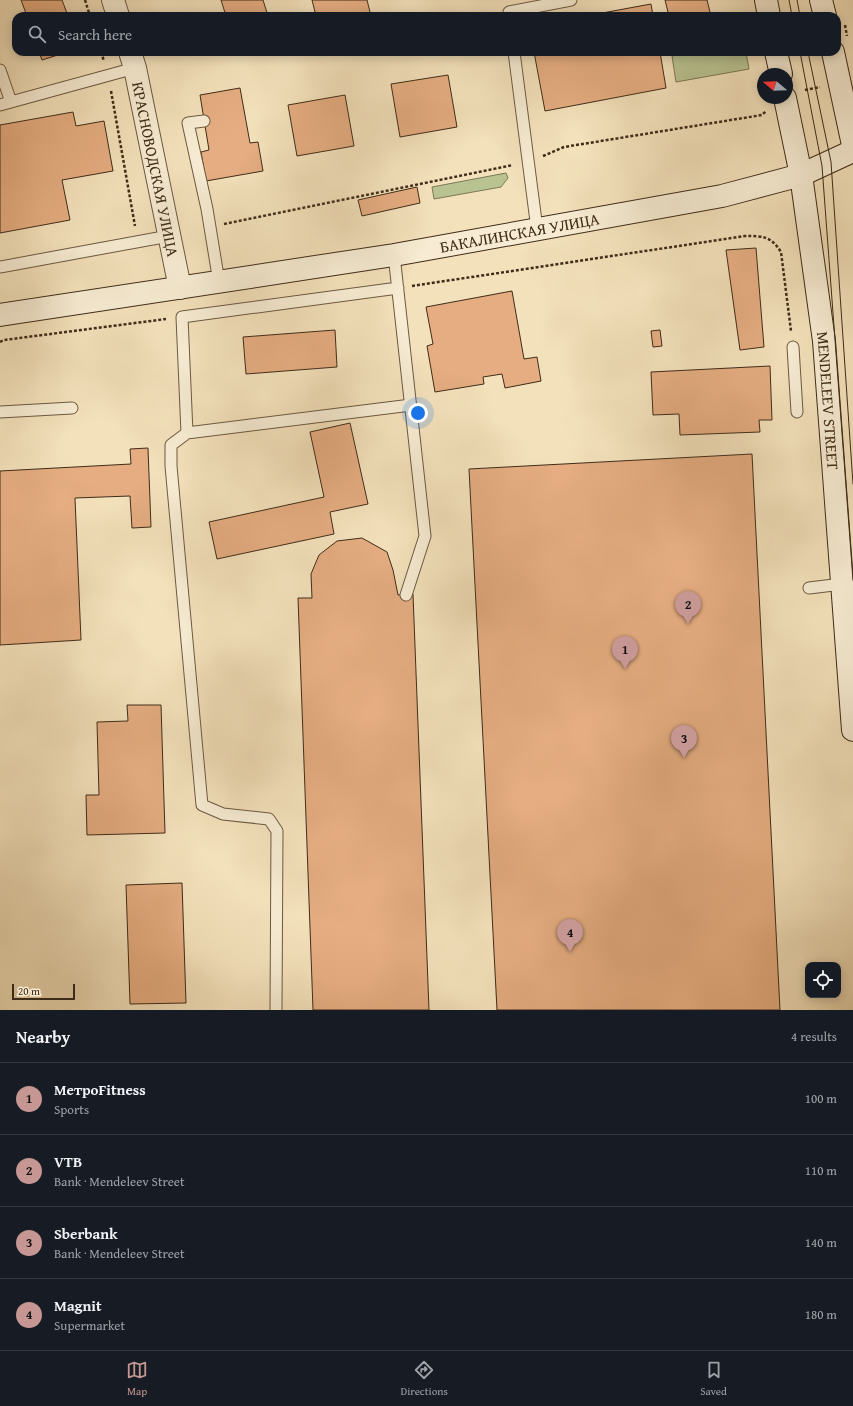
<!DOCTYPE html>
<meta charset="utf-8">
<style>
:root{--surface:#171b24;--page:#242831;--text:#f1f3f6;--muted:#9ea1a6;--line:#363941;--accent:#c59692}
body{margin:0;font-family:"Gentium Book Plus",serif;background:var(--page);color:var(--text)}
.controls{position:absolute;right:12px;bottom:12px;display:grid;overflow:hidden;border-radius:8px;box-shadow:0 2px 10px #0003}
.controls button{width:36px;height:36px;display:grid;place-items:center;padding:0;border:0;border-bottom:1px solid var(--line);background:var(--surface);color:var(--text);font:20px sans-serif}
.compass{position:absolute;left:757px;top:68px;width:36px;height:36px;border-radius:50%;background:var(--surface);box-shadow:0 2px 10px #0003;rotate:289deg}
.scale{position:absolute;left:12px;bottom:10px;width:63px;box-sizing:border-box;padding-left:4px;border:2px solid #3f2c18;border-top:0;font-size:11px;line-height:14px;white-space:nowrap;color:#3f2c18;-webkit-text-stroke:3px #f7ecd3;paint-order:stroke}
.you{position:absolute;left:418px;top:413px;width:14px;height:14px;margin:-10px;border:3px solid #fff;border-radius:50%;background:#1a73e8;box-shadow:0 0 0 6px #1a73e833}
.badge{display:grid;place-items:center;width:26px;height:26px;border-radius:50%;background:var(--accent);color:#111;font-size:13px;font-weight:700}
.pin{position:absolute;translate:-50% -33px;filter:drop-shadow(0 1px 2px #0008)}
.pin::after{content:'';position:absolute;top:21px;width:14px;height:12px;background:inherit;clip-path:polygon(0 0,100% 0,50% 100%)}
.list{margin:0;padding:0;list-style:none}
h2{display:flex;justify-content:space-between;align-items:center;height:52px;margin:0;padding:0 16px;font-size:17px}
h2 small{font-size:13px;font-weight:400;color:var(--muted)}
.list li{display:grid;grid-template-columns:26px 1fr auto;gap:12px;align-items:center;box-sizing:border-box;height:72px;padding:0 16px;border-top:1px solid var(--line)}
.list b{display:block;font-size:15px;white-space:nowrap}
.list p{margin:0;font-size:13px;white-space:nowrap;color:var(--muted)}
.list em{font-size:13px;font-style:normal;color:var(--muted)}
.icon{flex:none;width:22px;height:22px;fill:none;stroke:currentColor;stroke-width:2;stroke-linecap:round;stroke-linejoin:round}
.map{position:relative;flex:none;width:853px;height:1010px;overflow:hidden}
.search{position:absolute;background:var(--surface);box-shadow:0 2px 10px #0003;left:12px;right:12px;top:12px;height:44px;display:flex;align-items:center;gap:10px;box-sizing:border-box;padding:0 14px;border-radius:12px;color:var(--muted);font-size:15px}
.sheet{height:340px;background:var(--surface)}
nav{display:flex;justify-content:space-around;align-items:center;box-sizing:border-box;height:56px;border-top:1px solid var(--line);background:var(--surface);font-size:11px;color:var(--muted)}
nav a{display:grid;justify-items:center;gap:2px}
nav .on{color:var(--accent)}
.map>svg:first-child{display:block}
.green{fill:#b9c392;stroke:#7c7855}
.building{fill:#e5ad81;stroke:#3f2c18}
.lines{fill:none;stroke-linecap:round;stroke-linejoin:round}
.lane-casing{stroke:#6c5941;stroke-width:13}
.street-casing{stroke:#6c5941;stroke-width:24}
.secondary-casing{stroke:#3f2c18;stroke-width:24}
.path{stroke:#3f2c18;stroke-width:2.5;stroke-dasharray:3 2;stroke-linecap:butt}
.lane{stroke:#f7ecd3;stroke-width:11}
.street{stroke:#f7ecd3;stroke-width:22}
.secondary{stroke:#f7ecd3;stroke-width:22}
.tram{stroke:#3f2c18;stroke-width:1}
.labels{text-anchor:middle;stroke-width:4;stroke-linejoin:round;paint-order:stroke}
.street-label{font-size:16px;fill:#3f2c18;stroke:#f7ecd3}
</style>
<div class="map">
<svg width="853" height="1010" viewBox="0 0 853 1010">
<rect width="100%" height="100%" fill="#f3e1bb"/>
<filter id="stains"><feTurbulence type="fractalNoise" baseFrequency=".005" numOctaves="4"/><feColorMatrix values="0 0 0 0 .2 0 0 0 0 .09 0 0 0 0 .02 0 0 0 .5 -.17"/></filter>
<radialGradient id="worn" r=".72"><stop offset=".6" stop-color="#630" stop-opacity="0"/><stop offset="1" stop-color="#630" stop-opacity=".3"/></radialGradient>
<!-- green -->
<path class="green" d="M693 52H746L749 69 676 82 672 56Z
M506 173 508 178 501 187 434 199 432 187Z"/>
<!-- building -->
<path class="building" d="M21 0H62L68 16H27Z
M221 0H263L268 16H226Z
M312 0H367L371 16H316Z
M665 0H707L711 16H669Z
M651 4 653 16H586Z
M39 52H67L42 60Z
M534 52H660L666 88 545 111Z
M448 75 457 127 400 137 391 84Z
M240 88 250 143 258 142 263 171 206 181 201 152 209 150 200 95Z
M345 95 354 146 297 156 288 105Z
M73 112 76 126 104 121 113 171 62 180 70 220 0 233V125Z
M417 187 420 203 362 216 358 200Z
M756 248 764 347 740 350 726 250Z
M512 291 524 359 537 357 541 381 505 388 502 374 483 377 484 384 435 392 427 346 433 344 426 307Z
M335 330 337 367 246 374 243 337Z
M660 330 662 346 653 347 651 331Z
M770 366 772 420H759L760 432 680 435 679 414 653 415 651 372Z
M350 423 368 504 330 512 334 534 217 559 209 522 324 497 310 432Z
M148 448 151 527 132 528 130 496 75 498 81 640 0 645V471L131 464 130 449Z
M752 454 780 1010H497L469 469Z
M362 538 387 552 393 570 398 595 413 594 429 1010H313L298 598H312L311 574 319 555 337 541Z
M127 705H161L165 833 87 835 86 795H99L97 722 128 721Z
M182 883 186 1003 130 1004 126 885Z"/>
<g class="lines">
<!-- lane casing -->
<g class="lane-casing">
<path id="lane" d="M510 16 509 12 571 0
M514 52 537 229
M0 70 11 102
M0 105 135 68
M204 121 188 123 207 209 219 282
M394 255 425 536 406 595
M0 267 169 236
M793 347 797 412
M0 412 72 408
M187 433 182 317 398 288
M809 588 842 584
M276 1010 277 831 269 819 223 814 202 805 171 466V445L187 433 411 405"/>
</g>
<!-- street casing -->
<g class="street-casing">
<g id="street">
<path d="M113 0 118 16"/>
<path id="s1" d="M130 52 135 68 180 288"/>
</g>
</g>
<!-- secondary casing -->
<g class="secondary-casing">
<g id="secondary">
<path d="M766 0 769 16"/>
<path d="M821 0 825 16"/>
<path d="M776 52 781 74"/>
<path d="M833 52 853 145"/>
<path id="s2" d="M785 98 801 175 824 341 853 730"/>
<path id="s3" d="M0 315 394 255 722 196 801 175 853 151"/>
</g>
</g>
<!-- path -->
<path class="path" d="M85 0 90 16
M845 25 847 36
M101 52 104 61
M805 90 820 87
M111 91 135 226
M543 156 564 147 762 115 766 111
M224 224 513 165
M412 286 745 236C763 236 771 236 781 252L791 331
M0 342 4 340 166 319"/>
<!-- lane -->
<use href="#lane" class="lane"/>
<!-- street -->
<use href="#street" class="street"/>
<!-- secondary -->
<use href="#secondary" class="secondary"/>
<!-- tram -->
<path class="tram" d="M789 0 792 16
M797 0 800 16
M800 52 822 166 853 580
M808 52 831 162 853 484"/>
</g>
<g class="labels">
<!-- street labels -->
<g class="street-label">
<text dy="6" stroke="none"><textPath href="#s1" startOffset="120">КРАСНОВОДСКАЯ УЛИЦА</textPath></text>
<text dy="6" stroke="none"><textPath href="#s3" startOffset="526">БАКАЛИНСКАЯ УЛИЦА</textPath></text>
<text dy="6" stroke="none"><textPath href="#s2" startOffset="306">MENDELEEV STREET</textPath></text>
</g>
</g>
<rect width="100%" height="100%" filter="url(#stains)"/>
<rect width="100%" height="100%" fill="url(#worn)"/>
</svg>
<div class="controls">
<button><svg class="icon" aria-label="locate" viewBox="0 0 24 24"><circle cx="12" cy="12" r="6"/><path d="M12 2v4M12 18v4M2 12h4M18 12h4"/></svg></button>
</div>
<svg class="compass" viewBox="-18 -18 36 36"><path d="M0-13l5 13h-10z" fill="#e53935"/><path d="M0 13l5-13h-10z" fill="#9ea1a6"/></svg>
<div class="scale">20 m</div>
<div class="you"></div>
<div class="pin badge" style="left:625px;top:669px">1</div>
<div class="pin badge" style="left:688px;top:624px">2</div>
<div class="pin badge" style="left:684px;top:758px">3</div>
<div class="pin badge" style="left:570px;top:952px">4</div>
<div class="search"><svg class="icon" aria-label="search" viewBox="0 0 24 24"><circle cx="10" cy="10" r="6"/><path d="M15 15l6 6"/></svg>Search here</div>
</div>
<section class="sheet">
<h2>Nearby<small>4 results</small></h2>
<ul class="list">
<li><span class="badge">1</span><div><b>МетроFitness</b><p>Sports</p></div><em>100 m</em></li>
<li><span class="badge">2</span><div><b>VTB</b><p>Bank · Mendeleev Street</p></div><em>110 m</em></li>
<li><span class="badge">3</span><div><b>Sberbank</b><p>Bank · Mendeleev Street</p></div><em>140 m</em></li>
<li><span class="badge">4</span><div><b>Magnit</b><p>Supermarket</p></div><em>180 m</em></li>
</ul>
</section>
<nav>
<a class="on"><svg class="icon" aria-label="map" viewBox="0 0 24 24"><path d="M3 6l6-2 6 2 6-2v14l-6 2-6-2-6 2zM9 4v14M15 6v14"/></svg>Map</a>
<a><svg class="icon" aria-label="directions" viewBox="0 0 24 24"><path d="M12 3l9 9-9 9-9-9zM9 14v-3h6M13 9l2 2-2 2"/></svg>Directions</a>
<a><svg class="icon" aria-label="saved" viewBox="0 0 24 24"><path d="M7 4h10v16l-5-4-5 4z"/></svg>Saved</a>
</nav>
